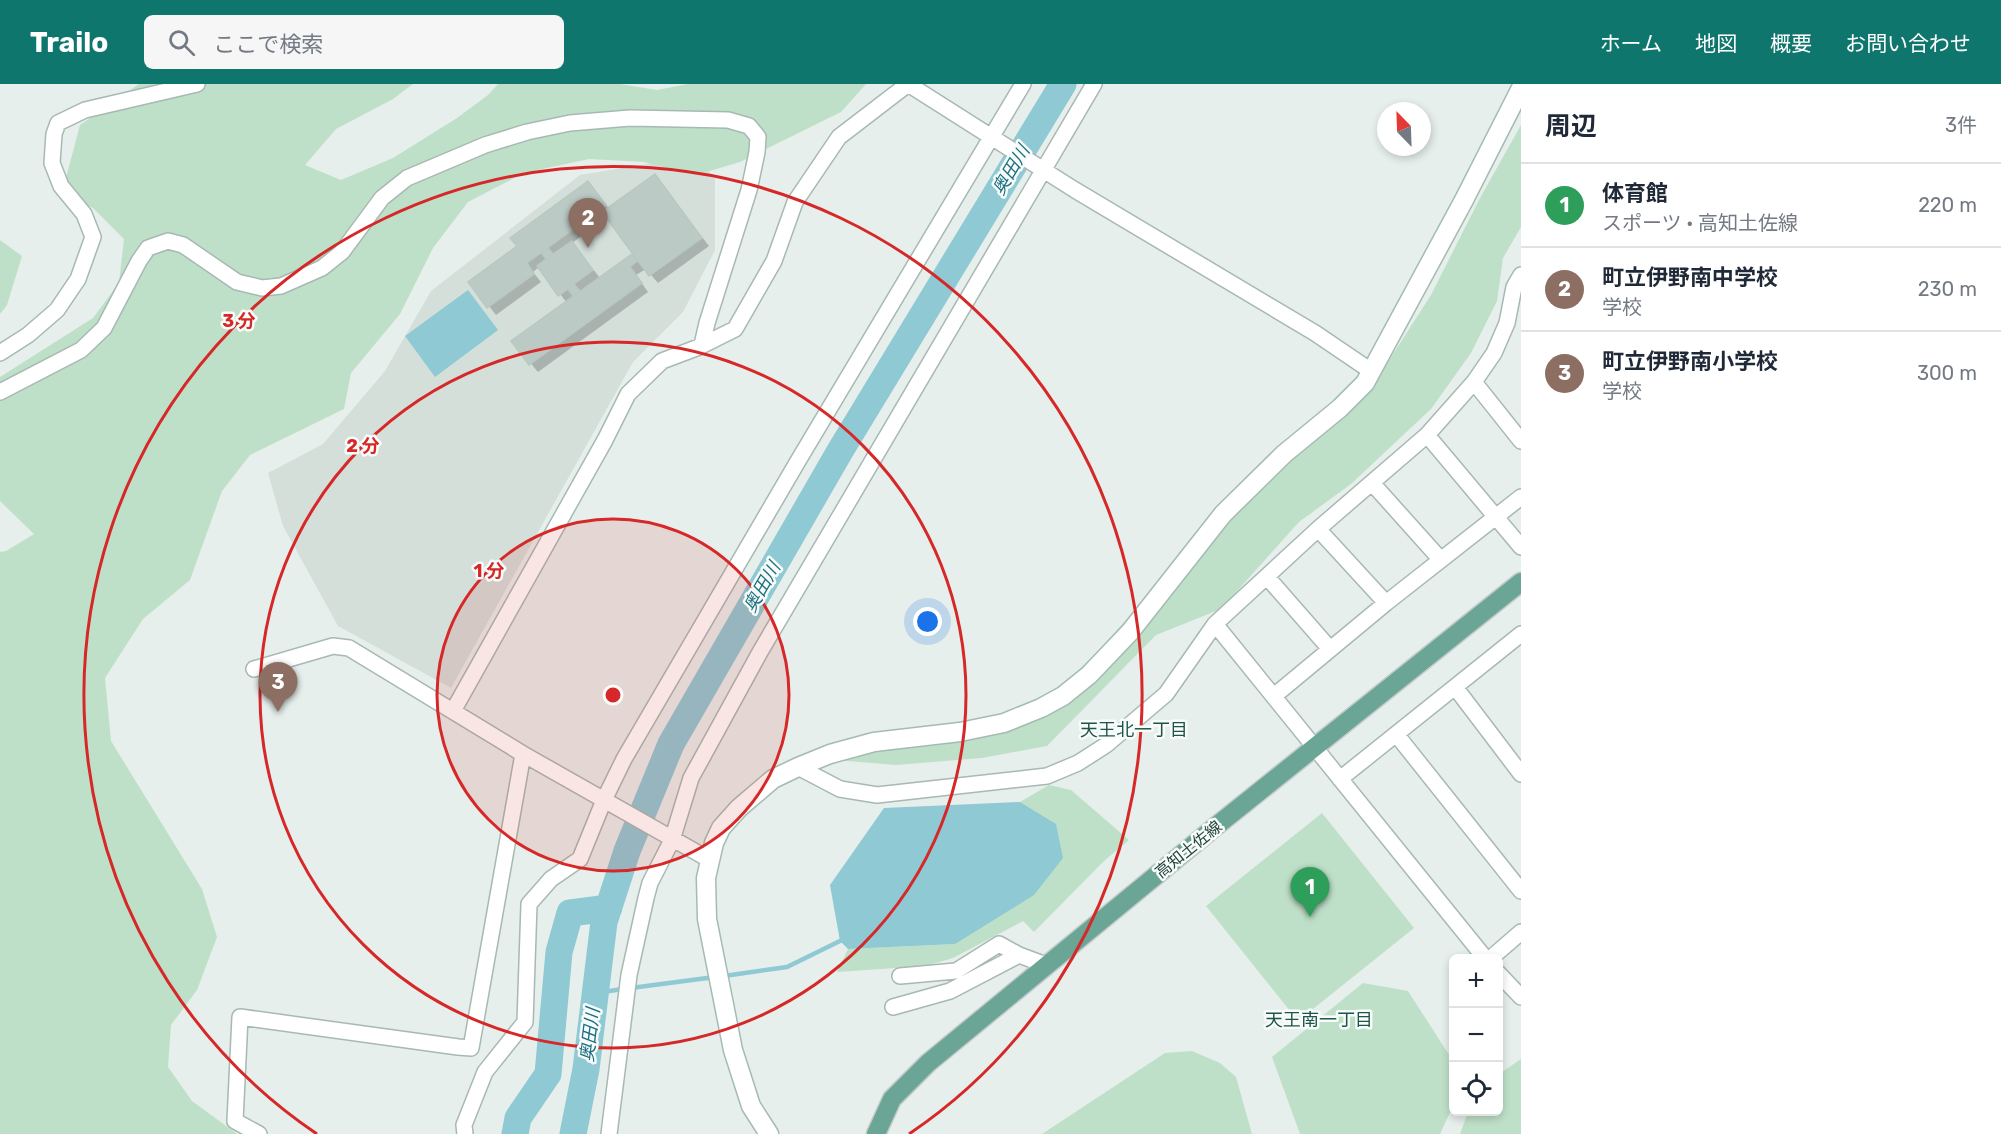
<!DOCTYPE html>
<html lang="ja">
<meta charset="utf-8">
<style>
:root{--surface:#fff;--page:#f6f6f7;--text:#1f2937;--muted:#747a83;--line:#e0e1e3;--accent:#0f766e}
body{margin:0;font-family:Rubik,"Noto Sans JP",sans-serif;background:var(--page);color:var(--text)}
.controls{position:absolute;right:18px;bottom:18px;display:grid;overflow:hidden;border-radius:9px;box-shadow:0 3px 9px #0003}
.controls button{width:54px;height:54px;display:grid;place-items:center;padding:0;border:0;border-bottom:2px solid var(--line);background:var(--surface);color:var(--text);font:30px sans-serif}
.compass{position:absolute;left:1377px;top:18px;width:54px;height:54px;border-radius:50%;background:var(--surface);box-shadow:0 3px 9px #0003;rotate:337deg}
.you{position:absolute;left:928px;top:538px;width:21px;height:21px;margin:-15px;border:4px solid #fff;border-radius:50%;background:#1a73e8;box-shadow:0 0 0 9px #1a73e833}
.badge{display:grid;place-items:center;width:39px;height:39px;border-radius:50%;background:var(--accent);color:#fff;font-size:20px;font-weight:700}
.pin{position:absolute;translate:-50% -50px;filter:drop-shadow(0 2px 3px #0008)}
.pin::after{content:'';position:absolute;top:32px;width:21px;height:18px;background:inherit;clip-path:polygon(0 0,100% 0,50% 100%)}
.list{margin:0;padding:0;list-style:none}
h2{display:flex;justify-content:space-between;align-items:center;height:78px;margin:0;padding:0 24px;font-size:26px}
h2 small{font-size:20px;font-weight:400;color:var(--muted)}
.list li{display:grid;grid-template-columns:39px 1fr auto;gap:18px;align-items:center;box-sizing:border-box;height:84px;padding:0 24px;border-top:2px solid var(--line)}
.list b{display:block;font-size:22px;white-space:nowrap}
.list p{margin:0;font-size:20px;white-space:nowrap;color:var(--muted)}
.list em{font-size:20px;font-style:normal;color:var(--muted)}
.icon{flex:none;width:33px;height:33px;fill:none;stroke:currentColor;stroke-width:2;stroke-linecap:round;stroke-linejoin:round}
.map{position:relative;flex:none;width:1521px;height:1050px;overflow:hidden}
header{display:flex;align-items:center;gap:36px;box-sizing:border-box;height:84px;padding:0 30px;background:var(--accent);color:#fff}
header strong{font-size:28px}
nav{display:flex;gap:33px;margin-inline-start:auto;font-size:21px}
.search{width:420px;height:54px;background:var(--page);display:flex;align-items:center;gap:15px;box-sizing:border-box;padding:0 21px;border-radius:9px;color:var(--muted);font-size:22px}
main{display:flex}
aside{flex:1;background:var(--surface)}
.map>svg:first-child{display:block}
.built{fill:#d4dfda}
.green{fill:#bfe0c8}
.water{fill:#8ec9d4}
.shadow{fill:#0003;fill-rule:evenodd}
.lines{fill:none;stroke-linecap:round;stroke-linejoin:round}
.stream{stroke:#8ec9d4;stroke-width:4.5}
.river{stroke:#8ec9d4;stroke-width:27}
.building{fill:#bbcac4;stroke:#b8c9c2;stroke-width:1.5}
.street-casing{stroke:#a8b8b2;stroke-width:18}
.secondary-casing{stroke:#a4bbb3;stroke-width:21}
.primary-casing{stroke:#c2cac8;stroke-width:21}
.street{stroke:#fff;stroke-width:15}
.secondary{stroke:#fff;stroke-width:18}
.primary{stroke:#6aa596;stroke-width:18}
.ring{fill:none;stroke:#d62828;stroke-width:3}
.labels{text-anchor:middle;stroke-width:5;stroke-linejoin:round;paint-order:stroke}
.street-label{font-size:16px;fill:#24423a;stroke:#f7fbf9}
.water-label{font-size:18px;font-style:italic;fill:#1c6f80;stroke:#f7fbf9}
.neighbourhood-label{font-size:18px;fill:#1f5548;stroke:#f7fbf9}
.centre{fill:#d62828;stroke:#f7fbf9;stroke-width:3}
.ring-label{font-size:18px;text-anchor:middle;font-weight:bold;fill:#d62828;stroke:#f7fbf9;stroke-width:5;stroke-linejoin:round;paint-order:stroke}
</style>
<header>
<strong>Trailo</strong>
<div class="search"><svg class="icon" aria-label="search" viewBox="0 0 24 24"><circle cx="10" cy="10" r="6"/><path d="M15 15l6 6"/></svg>ここで検索</div>
<nav><a>ホーム</a><a>地図</a><a>概要</a><a>お問い合わせ</a></nav>
</header>
<main>
<div class="map">
<svg width="1521" height="1050" viewBox="0 0 1521 1050">
<rect width="100%" height="100%" fill="#e6efeb"/>
<!-- built -->
<path class="built" d="M695 72 715 95V166L683 228 633 278 451 604 338 542 283 442 268 389 323 360 385 287 431 207 580 91Z"/>
<!-- green -->
<path class="green" d="M139 0H413L393 15 336 45 305 81 341 96 393 74 457 34 488 11 498 0H620L657 6 688 0H866L841 28 740 78 696 91 644 78 589 75 524 89 468 118 433 164 400 230 351 289 344 325 250 371 222 407 190 496 143 535 105 594 111 657 202 805 217 853 197 906 171 941 168 983 192 1017 237 1050H0V468L6 467 34 450 0 417V293L93 234 119 199 124 155 93 124 62 109 80 41Z
M1521 41V143L1503 174 1497 217 1471 269 1431 325 1351 400 1299 438 1221 525 1156 551 1047 662 982 674 896 681 811 674 1033 631 1096 569 1215 438 1313 341 1386 281 1431 211 1480 114Z
M0 156 22 172 7 221 0 230Z
M1049 701 1071 706 1129 756 1104 777 1034 848 1023 837 953 874 926 882 837 888 848 865 955 860 1055 740 1020 718Z
M1322 729 1414 844 1298 937 1206 822Z
M1363 899 1408 907 1453 977V1022L1440 1050H1300L1272 973Z
M1192 967 1220 979 1236 993 1252 1050H1042L1165 969Z
M1521 975V1050H1460L1468 1028H1498L1499 990Z"/>
<!-- water -->
<path class="water" d="M468 206 498 246 435 293 405 252Z
M1020 718 1056 740 1063 774 1034 811 955 860 848 865 840 857 830 801 884 724Z"/>
<!-- shadow -->
<path class="shadow" d="M654 91 709 162 658 199 646 185 636 191 648 208 538 288 513 258 567 219 539 183 533 188 541 198 496 231 470 198 519 162 588 99 609 125ZM608 133 635 169 600 194 572 159Z"/>
<g class="lines">
<!-- stream -->
<path class="stream" d="M724 892 787 883 840 857
M631 904 715 893
M596 909 623 905"/>
<!-- river -->
<path class="river" d="M515 1050 518 1034 548 990 559 868 570 829 609 824
M573 1050 586 985 604 838 627 767 671 660 840 367 1063 0"/>
</g>
<!-- building -->
<path class="building" d="M655 90 702 154 649 192 602 128Z
M588 97 606 121 527 179 534 190 487 224 468 198 517 162 510 154Z
M572 157 593 186 574 200 580 207 573 212 568 205 558 212 537 182 546 175 541 168 548 164 553 170Z
M632 170 637 177 630 183 642 199 529 281 511 257Z"/>
<g class="lines">
<!-- street casing -->
<g class="street-casing">
<path id="street" d="M908 0 1075 106 1315 249 1371 287
M0 269 28 251 57 226 78 195 93 153 84 130 61 102 52 79 54 50 58 39 85 26 197 0
M1474 298 1521 357
M0 308 81 266 104 244 139 177 148 164 168 157 183 161 237 198 262 204 281 202 322 184 342 168 382 114 407 94 485 61 527 48 570 39 630 34 728 36 749 42 758 53 757 68 749 106 707 239 702 261
M1427 351 1521 463
M1372 399 1441 476
M1318 445 1386 519
M1267 493 1330 565
M1215 540 1485 874
M254 585 333 562 349 564 523 670 710 776
M1455 603 1521 690
M1274 612 1386 519 1521 413
M453 627 605 356 628 310 662 277 699 263 735 245 774 177 795 118 839 53 908 0
M1396 650 1521 807
M798 683 840 705 877 711 1047 692 1078 679 1106 661 1166 610 1215 540 1318 445 1427 351 1474 298 1494 269 1507 239 1514 203 1521 191
M1340 695 1521 550
M1491 874 1521 848
M1498 889 1521 913
M900 892 956 887 999 860 1019 871
M893 923 950 907 1019 871 1046 881
M259 1050 235 1037 240 933 458 963 471 964 523 670
M465 1050 464 1041 485 988 525 938 529 820 551 795 580 775 604 716 624 675 798 377 1023 0
M609 1050 629 891 646 814 650 799 672 756 691 694 760 568 1094 0"/>
</g>
<!-- secondary casing -->
<g class="secondary-casing">
<path id="secondary" d="M769 1050 751 1022 733 966 707 835 706 794 714 759 721 744 739 724 773 695 798 683 830 670 874 658 960 648 1004 639 1041 624 1063 612 1089 591 1130 548 1223 430 1284 370 1340 324 1365 299 1464 116 1521 4"/>
</g>
<!-- primary casing -->
<g class="primary-casing">
<path id="primary" d="M876 1050 892 1015 928 979 1215 743 1521 498"/>
</g>
<!-- street -->
<use href="#street" class="street"/>
<!-- secondary -->
<use href="#secondary" class="secondary"/>
<!-- primary -->
<use href="#primary" class="primary"/>
</g>
<!-- distance rings -->
<circle cx="613" cy="611" r="176" fill="#d62828" fill-opacity=".12"/>
<g class="ring">
<circle cx="613" cy="611" r="176"/>
<circle cx="613" cy="611" r="353"/>
<path d="M317 1050A529 529 0 1 1 909 1050"/>
</g>
<g class="labels">
<!-- street labels -->
<g class="street-label">
<text transform="translate(1188 765) rotate(-39)" y="6">高知土佐線</text>
</g>
<!-- water labels -->
<g class="water-label">
<text transform="translate(1011 86) rotate(-59)" y="6">奥田川</text>
<text transform="translate(762 503) rotate(-60)" y="6">奥田川</text>
<text transform="translate(590 951) rotate(-83)" y="6">奥田川</text>
</g>
<!-- neighbourhood labels -->
<g class="neighbourhood-label">
<text x="1134" y="652">天王北一丁目</text>
<text x="1319" y="942">天王南一丁目</text>
</g>
</g>
<circle cx="613" cy="611" r="9" class="centre"/>
<g class="ring-label">
<text x="239" y="243">3 分</text>
<text x="363" y="368">2 分</text>
<text x="489" y="493">1 分</text>
</g>
</svg>
<div class="controls">
<button>+</button>
<button>−</button>
<button><svg class="icon" aria-label="locate" viewBox="0 0 24 24"><circle cx="12" cy="12" r="6"/><path d="M12 2v4M12 18v4M2 12h4M18 12h4"/></svg></button>
</div>
<svg class="compass" viewBox="-18 -18 36 36"><path d="M0-13l5 13h-10z" fill="#e53935"/><path d="M0 13l5-13h-10z" fill="#747a83"/></svg>
<div class="you"></div>
<div class="pin badge" style="left:1310px;top:833px;background:#2e9e5b">1</div>
<div class="pin badge" style="left:588px;top:164px;background:#8d6e63">2</div>
<div class="pin badge" style="left:278px;top:628px;background:#8d6e63">3</div>
</div>
<aside>
<h2>周辺<small>3件</small></h2>
<ul class="list">
<li><span class="badge" style="background:#2e9e5b">1</span><div><b>体育館</b><p>スポーツ · 高知土佐線</p></div><em>220 m</em></li>
<li><span class="badge" style="background:#8d6e63">2</span><div><b>町立伊野南中学校</b><p>学校</p></div><em>230 m</em></li>
<li><span class="badge" style="background:#8d6e63">3</span><div><b>町立伊野南小学校</b><p>学校</p></div><em>300 m</em></li>
</ul>
</aside>
</main>
